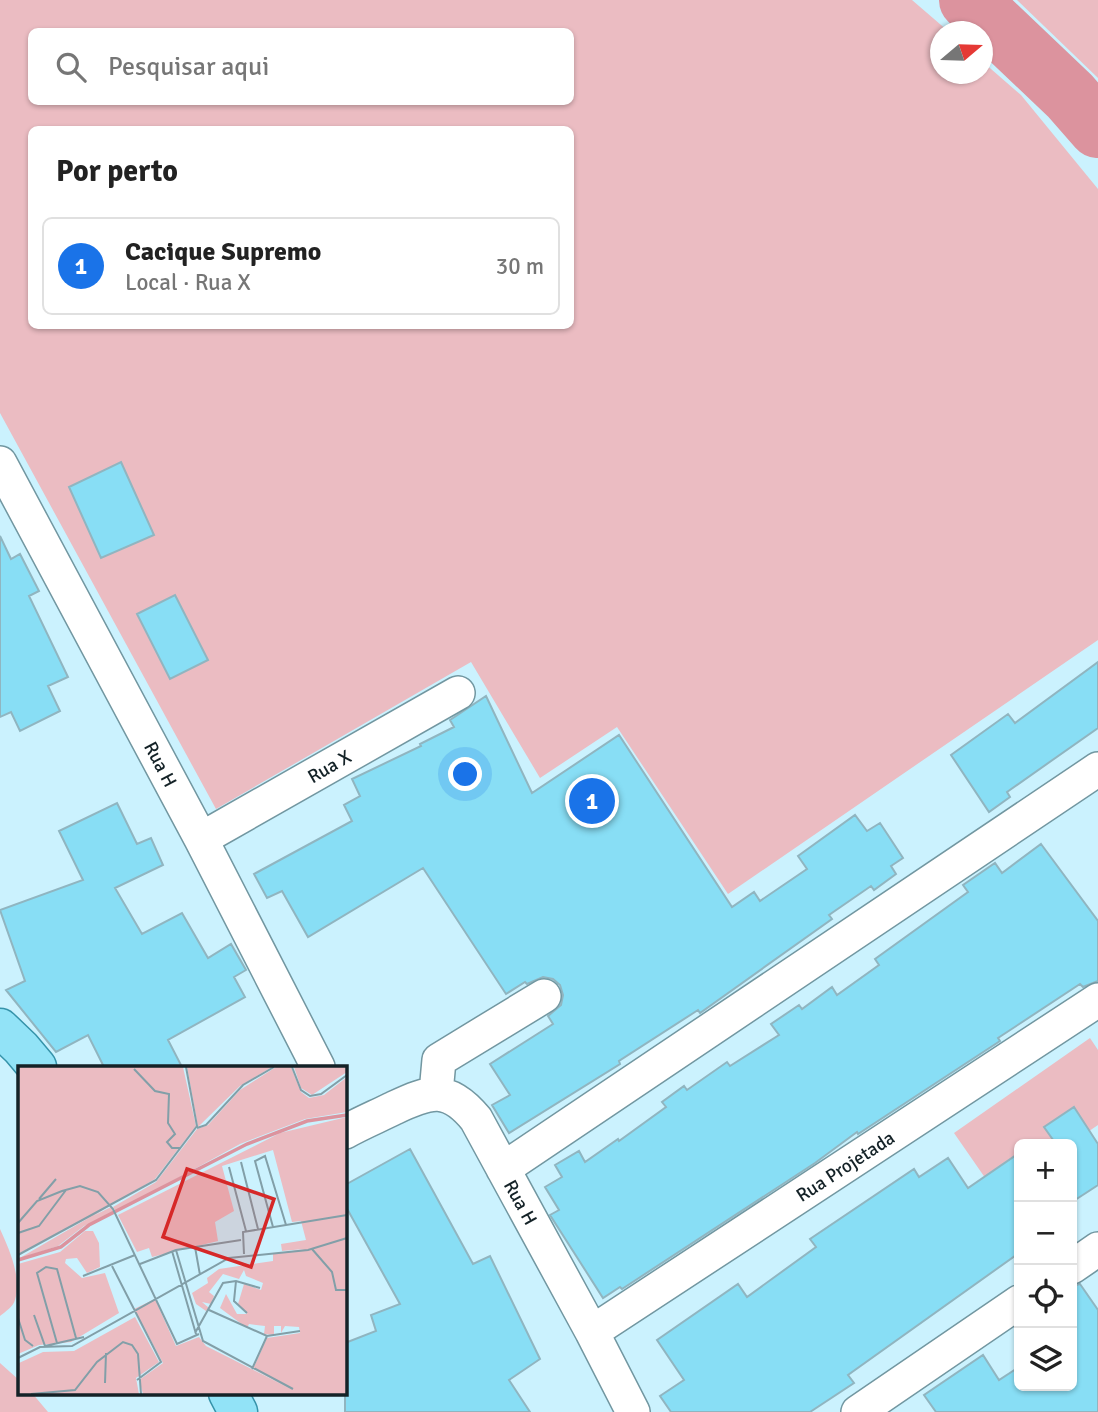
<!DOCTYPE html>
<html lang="pt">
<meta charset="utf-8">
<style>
:root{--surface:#fff;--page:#f6f6f6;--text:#222;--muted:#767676;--line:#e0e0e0;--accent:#1a73e8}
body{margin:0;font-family:Signika,sans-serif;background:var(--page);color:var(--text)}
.controls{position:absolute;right:21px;bottom:21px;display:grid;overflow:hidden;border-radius:10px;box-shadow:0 2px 5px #0004}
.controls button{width:63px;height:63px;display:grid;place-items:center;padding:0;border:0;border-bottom:2px solid var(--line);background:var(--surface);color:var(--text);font:35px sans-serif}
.compass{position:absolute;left:930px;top:21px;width:63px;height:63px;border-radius:50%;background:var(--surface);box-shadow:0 2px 5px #0004;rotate:71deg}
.you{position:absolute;left:466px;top:775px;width:24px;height:24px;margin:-18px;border:5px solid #fff;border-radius:50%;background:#1a73e8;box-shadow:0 0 0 10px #1a73e833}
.badge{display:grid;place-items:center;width:46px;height:46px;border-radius:50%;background:var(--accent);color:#fff;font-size:23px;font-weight:700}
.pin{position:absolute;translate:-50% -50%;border:4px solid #fff;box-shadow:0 2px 7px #0006}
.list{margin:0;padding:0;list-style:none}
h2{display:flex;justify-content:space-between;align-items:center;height:91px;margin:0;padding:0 28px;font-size:30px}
h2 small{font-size:23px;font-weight:400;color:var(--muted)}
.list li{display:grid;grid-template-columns:46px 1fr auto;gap:21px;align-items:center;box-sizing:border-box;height:98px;margin:0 14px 14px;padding:0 14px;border:2px solid var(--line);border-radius:10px}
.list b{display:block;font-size:26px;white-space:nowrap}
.list p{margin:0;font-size:23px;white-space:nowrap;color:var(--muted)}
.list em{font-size:23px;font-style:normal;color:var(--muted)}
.icon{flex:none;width:38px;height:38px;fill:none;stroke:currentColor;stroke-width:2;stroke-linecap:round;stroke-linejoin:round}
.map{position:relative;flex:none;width:1098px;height:1412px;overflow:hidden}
.search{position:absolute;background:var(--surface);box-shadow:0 2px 5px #0004;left:28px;top:28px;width:546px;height:77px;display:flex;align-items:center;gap:18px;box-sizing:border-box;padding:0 24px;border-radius:10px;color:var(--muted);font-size:26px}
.panel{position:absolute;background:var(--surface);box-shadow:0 2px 5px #0004;left:28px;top:126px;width:546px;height:203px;border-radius:10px}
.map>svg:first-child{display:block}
.green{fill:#ebbcc2;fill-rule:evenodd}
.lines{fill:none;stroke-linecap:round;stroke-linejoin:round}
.river{stroke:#dc939e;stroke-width:60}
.building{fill:#88def5;stroke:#90b5c0;stroke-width:2}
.minor-casing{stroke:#7297a1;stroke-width:36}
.major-casing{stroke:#3693aa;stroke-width:41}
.minor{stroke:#fff;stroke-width:33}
.major{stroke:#92e3f7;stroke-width:38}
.labels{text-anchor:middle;stroke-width:5;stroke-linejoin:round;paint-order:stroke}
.street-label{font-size:19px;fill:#142227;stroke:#fff}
.inset-river{fill:none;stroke:#dc939e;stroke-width:3.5}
.inset-road{fill:none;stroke:#829fa8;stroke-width:2}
.view{fill:#d62828;fill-opacity:0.15;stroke:#d62828;stroke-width:3.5}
.inset-edge{fill:none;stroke:#142227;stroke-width:3.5}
</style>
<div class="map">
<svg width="1098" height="1412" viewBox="0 0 1098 1412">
<rect width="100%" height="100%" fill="#cbf2fe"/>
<!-- green -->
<path class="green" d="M0 0H912L948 31 940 32V74H982L983 62 1021 95 1098 189V640L728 894 617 727 540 778 471 662 216 809 0 413ZM32 32H570V102H32ZM32 130H570V326H32Z
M1017 0H1098V78Z
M1090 1038 1098 1050V1125L1070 1144H1019V1180L997 1195 954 1133Z
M0 1229C9 1249 22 1277 15 1300 13 1307 6 1311 0 1316Z
M0 1363 19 1380V1393H32L48 1412H0Z"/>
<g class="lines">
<!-- river -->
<path class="river" d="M969 0 1070 96 1098 128"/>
</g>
<!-- building -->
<path class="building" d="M121 462 154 535 101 558 69 487Z
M0 536 11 559 20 554 39 591 29 596 68 677 48 686 60 711 20 731 11 712 0 717Z
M175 595 208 660 170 679 137 614Z
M1098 662V728L1007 792 1010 797 989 812 951 755 1008 714 1015 723Z
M486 696 532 793 619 735 732 907 754 892 760 901 807 869 798 856 855 815 867 831 880 823 903 858 891 866 896 874 874 890 871 886 829 915 832 919 700 1013 698 1010 619 1061 620 1064 509 1133 492 1105 510 1095 490 1064 553 1024 548 1016 561 1005 563 995 560 985 553 979 543 977 527 984 525 982 506 994 423 868 308 937 282 891 267 898 254 874 352 821 344 805 360 796 352 779 421 746 420 744 454 727 450 720Z
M117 803 137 844 151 838 163 865 115 888 142 934 182 913 208 958 231 944 246 970 234 977 245 997 168 1040 182 1067H104L88 1035 56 1052 6 990 25 981 0 910 83 880 59 831Z
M1041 844 1098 921V981L1083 987 1080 984 998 1038 1000 1041 858 1134 857 1132 815 1163 622 1289 620 1287 603 1298 550 1215 559 1210 545 1187 562 1177 555 1165 579 1151 585 1162 618 1139 619 1141 666 1107 662 1102 684 1086 687 1090 727 1062 730 1066 779 1035 771 1024 799 1005 802 1009 832 987 837 995 879 965 875 959 968 892 963 885 995 863 1002 873Z
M1074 1107 1098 1144V1185L1072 1202V1144H1056L1044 1127Z
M410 1149 473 1264 490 1256 540 1359 509 1380 530 1412H345V1343L376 1331 371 1315 400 1304 345 1205V1185Z
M1019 1153V1253L848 1375 854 1383 810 1412H671L660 1396 684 1380 657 1340 738 1284 747 1297 816 1247 810 1239 914 1169 919 1177 948 1158 968 1188Z
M1080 1284 1098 1310V1412H936L924 1395 983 1355 999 1380 1019 1367V1386H1072V1333L1075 1330 1072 1325V1286Z"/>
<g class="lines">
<!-- minor casing -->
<g class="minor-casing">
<path id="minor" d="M0 463 201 839 318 1067
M201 839 458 693
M436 1093 439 1060 544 996
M345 1132C361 1123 378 1116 394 1108 430 1091 448 1085 476 1119L592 1332 633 1412
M503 1169 1098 769
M1072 1267 1098 1249
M592 1332 1098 1000
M858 1412 1019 1302"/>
</g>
<!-- major casing -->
<g class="major-casing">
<path id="major" d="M0 1028 21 1048 37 1067
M228 1393 238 1412"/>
</g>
<!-- minor -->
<use href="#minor" class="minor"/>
<!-- major -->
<use href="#major" class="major"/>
</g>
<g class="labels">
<!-- street labels -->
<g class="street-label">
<text transform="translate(161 764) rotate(62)" y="7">Rua H</text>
<text transform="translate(329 766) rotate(-30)" y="7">Rua X</text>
<text transform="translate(845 1166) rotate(-33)" y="7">Rua Projetada</text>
<text transform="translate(521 1202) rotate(61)" y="7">Rua H</text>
</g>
</g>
<!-- overview -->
<g transform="translate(18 1066)">
<rect width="329" height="329" fill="#cbf2fe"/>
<path d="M0 1H165L178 60 137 113 75 150 93 141 96 147 66 160 40 180 0 193 74 150 0 188ZM169 1H254L222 20 180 61ZM258 1H273L283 26 291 32 306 29 329 11V46L287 53 222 78 98 146 95 141 138 116 179 63 190 59 222 24ZM276 1H329V6L294 29 283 22ZM329 51V328H125L121 314 145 297 116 243 137 233 158 280 181 271 188 280 275 324 235 303 249 272 282 267 281 261 267 260 263 267V260H256V269L246 268 247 260 231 258 229 262 202 242 208 228 219 248H229L220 238 226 218 243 224 245 217 228 210 226 204 221 213 205 208 191 226 196 230 193 238 184 236 191 242 188 245 178 238 174 227 190 217 189 212 201 203 255 195V188L286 183 264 185 263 178 288 174 283 155 274 156 255 84 204 100 216 145 197 156 200 175 134 191 131 182 119 186 100 149 262 67ZM67 165H75L81 177 82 201 69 207 59 192 48 193 47 197 64 212 87 207 101 247 53 276 21 279 0 288V198L42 186ZM117 251 141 296 118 312 121 328H0L1 297 25 286 56 285Z" fill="#ebbcc2"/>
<path class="inset-river" d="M0 194 43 181 71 159 229 78 289 55 329 49"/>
<path class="inset-road" d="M274 1 283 24 292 30 303 28 329 9M116 3 137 25 151 28 150 57 157 68 149 76 154 82H163M179 62 188 59 225 19 256 1M223 96 240 163M211 101 228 165M21 133 38 113M0 157 19 135 44 125 62 120 80 126 95 143 159 278 181 268M255 161 237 95 247 90 268 159M0 167 21 160 48 124M177 181 182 209M294 183 314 206 318 224H329M158 184 185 275 275 323M154 185 178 268M226 188 225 166 329 149M0 189 138 114 179 60 168 1M122 198 158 184 223 174M94 200 143 296 119 314M65 210 117 189M218 215 216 235 229 247M191 244 249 270 282 265M16 249 27 280 66 271M0 252 7 274 15 280M177 267 205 217 218 215 242 222M39 277 19 207 28 201 39 203 58 272M0 292 22 281 54 280 211 192 290 184 329 172M234 303 249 270M87 317 88 287M13 328 57 324 79 296 105 276 114 279 120 288 123 328"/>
<path class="view" d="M169 103 256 133 233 201 145 171Z"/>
<rect width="329" height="329" class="inset-edge"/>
</g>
</svg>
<div class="controls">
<button>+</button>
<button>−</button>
<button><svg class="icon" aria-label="locate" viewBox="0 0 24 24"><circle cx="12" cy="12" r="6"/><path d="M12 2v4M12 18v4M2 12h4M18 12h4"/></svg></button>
<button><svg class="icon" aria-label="layers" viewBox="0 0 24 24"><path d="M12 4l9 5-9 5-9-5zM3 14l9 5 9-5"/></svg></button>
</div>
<svg class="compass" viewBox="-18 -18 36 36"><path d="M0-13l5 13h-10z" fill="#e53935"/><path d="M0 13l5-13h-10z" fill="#767676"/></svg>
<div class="you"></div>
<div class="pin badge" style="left:592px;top:801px">1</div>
<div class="search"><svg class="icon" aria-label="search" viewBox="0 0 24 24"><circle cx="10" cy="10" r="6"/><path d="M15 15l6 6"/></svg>Pesquisar aqui</div>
<section class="panel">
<h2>Por perto<small></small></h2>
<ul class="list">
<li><span class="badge">1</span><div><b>Cacique Supremo</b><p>Local · Rua X</p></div><em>30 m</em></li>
</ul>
</section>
</div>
